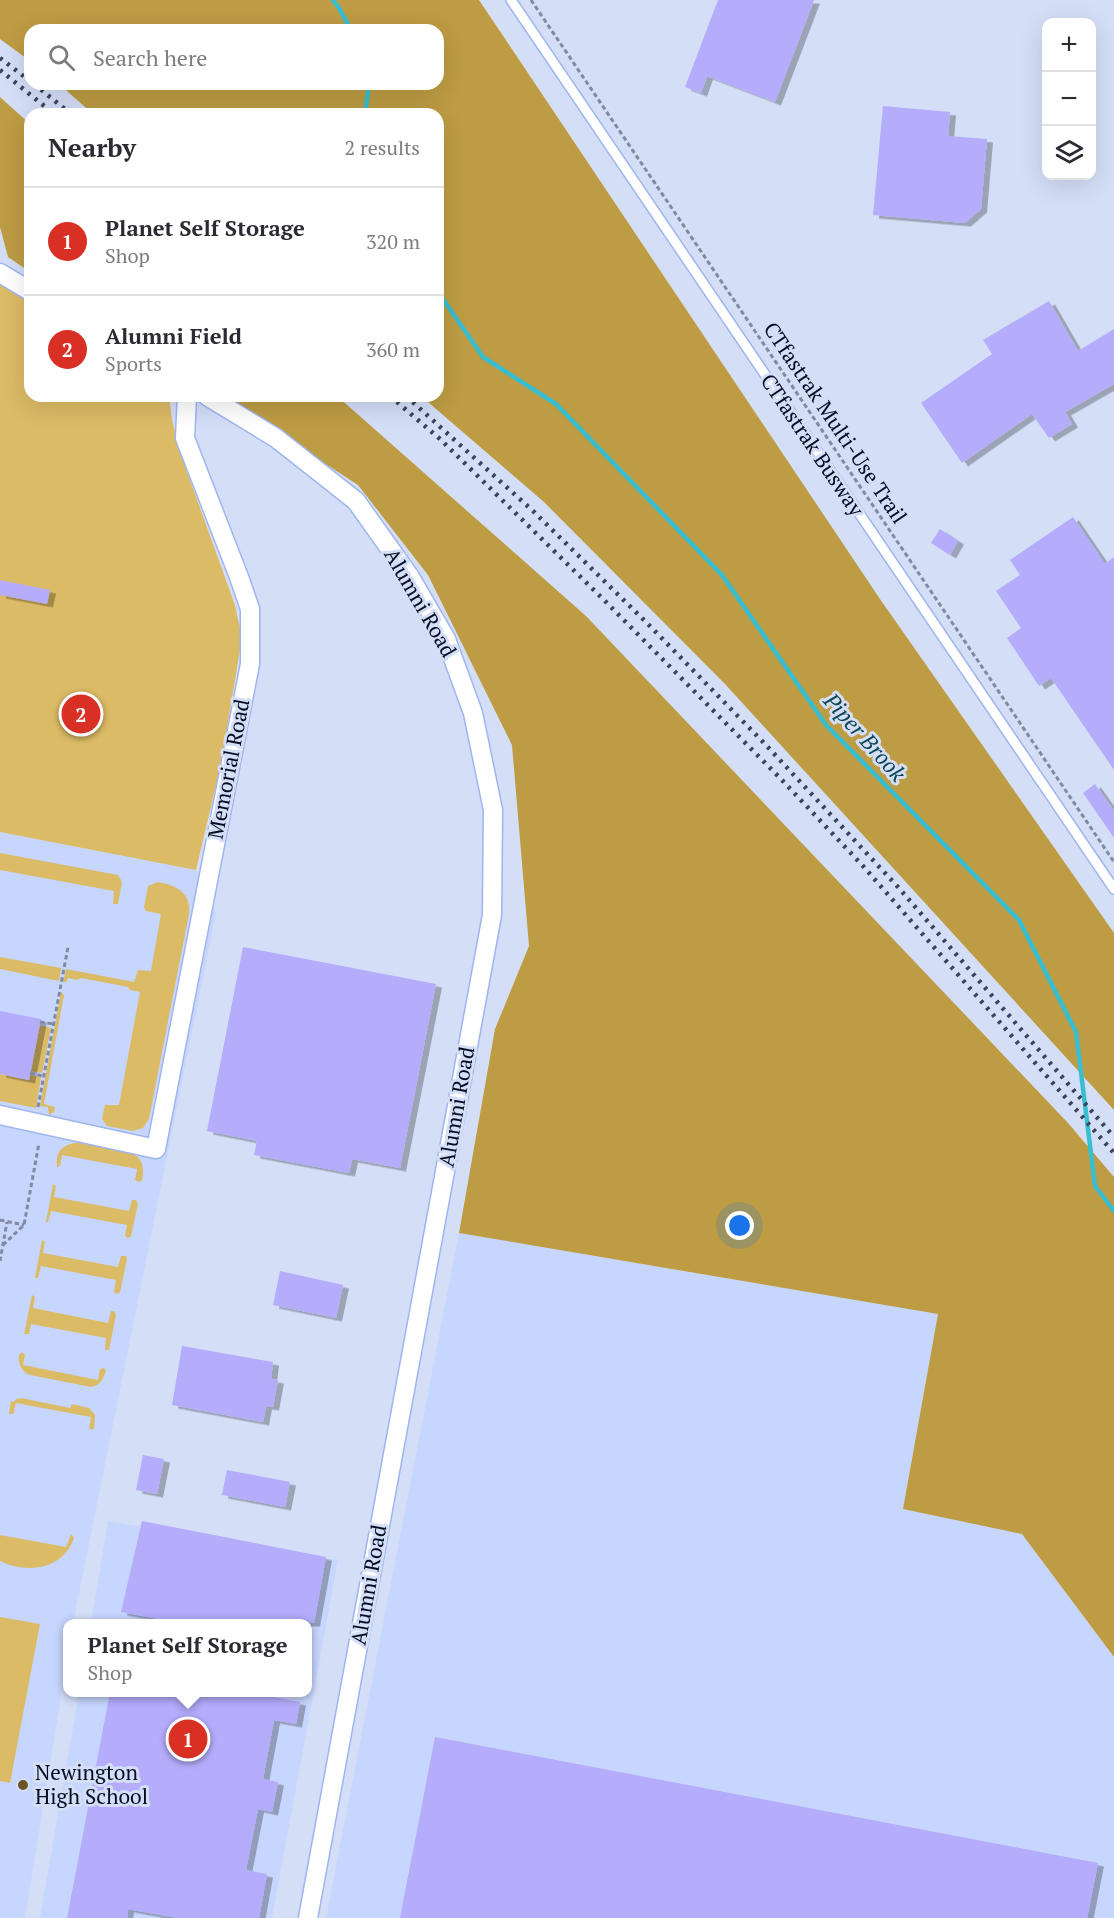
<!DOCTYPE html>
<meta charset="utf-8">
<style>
:root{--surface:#fff;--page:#f7f7f7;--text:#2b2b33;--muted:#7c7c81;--line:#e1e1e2;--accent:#d93025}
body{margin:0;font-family:"PT Serif",serif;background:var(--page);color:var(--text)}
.controls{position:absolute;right:18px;top:18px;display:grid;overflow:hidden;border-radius:12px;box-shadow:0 6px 24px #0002}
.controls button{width:54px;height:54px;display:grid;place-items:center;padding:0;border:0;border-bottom:2px solid var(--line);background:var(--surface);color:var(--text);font:30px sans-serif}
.you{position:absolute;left:740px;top:1226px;width:21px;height:21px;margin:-15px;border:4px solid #fff;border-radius:50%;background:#1a73e8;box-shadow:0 0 0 9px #1a73e833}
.badge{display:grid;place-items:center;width:39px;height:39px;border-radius:50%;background:var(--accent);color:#fff;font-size:20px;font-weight:700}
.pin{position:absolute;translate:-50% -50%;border:3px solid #fff;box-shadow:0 2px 6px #0006}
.popup{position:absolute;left:63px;top:1619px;width:249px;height:78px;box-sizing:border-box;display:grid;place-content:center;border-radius:12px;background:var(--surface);filter:drop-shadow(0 2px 4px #0005);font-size:20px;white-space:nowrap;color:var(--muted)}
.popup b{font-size:22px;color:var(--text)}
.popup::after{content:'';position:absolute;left:50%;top:100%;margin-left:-12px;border:12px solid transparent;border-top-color:var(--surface)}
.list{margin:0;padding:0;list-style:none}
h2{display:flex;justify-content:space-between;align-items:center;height:78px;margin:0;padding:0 24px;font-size:26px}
h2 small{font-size:20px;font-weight:400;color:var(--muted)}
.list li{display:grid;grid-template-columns:39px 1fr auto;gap:18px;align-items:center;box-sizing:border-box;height:108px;padding:0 24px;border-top:2px solid var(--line)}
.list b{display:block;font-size:22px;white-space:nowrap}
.list p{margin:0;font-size:20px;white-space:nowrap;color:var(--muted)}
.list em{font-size:20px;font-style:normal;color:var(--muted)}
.icon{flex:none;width:33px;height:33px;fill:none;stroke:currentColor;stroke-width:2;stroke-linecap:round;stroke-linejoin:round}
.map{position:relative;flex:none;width:1114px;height:1918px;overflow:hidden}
.search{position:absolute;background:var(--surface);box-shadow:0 6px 24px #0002;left:24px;top:24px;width:420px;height:66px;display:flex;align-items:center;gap:15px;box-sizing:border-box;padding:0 21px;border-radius:18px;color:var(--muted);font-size:22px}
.panel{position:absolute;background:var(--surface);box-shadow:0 6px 24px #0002;left:24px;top:108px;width:420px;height:294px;border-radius:18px}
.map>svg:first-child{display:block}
.built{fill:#c6d6fe}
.green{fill:#dcbb66}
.forest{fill:#bd9c43}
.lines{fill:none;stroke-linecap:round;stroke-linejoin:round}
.stream{stroke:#38bed0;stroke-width:4.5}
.building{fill:#b5acfc;filter:url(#shadow)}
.lane-casing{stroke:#9fb5f1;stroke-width:12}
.street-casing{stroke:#9fb5f1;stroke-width:21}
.path{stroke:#818aa1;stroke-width:3;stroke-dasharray:4.5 3;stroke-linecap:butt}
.lane{stroke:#fff;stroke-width:9}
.street{stroke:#fff;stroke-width:18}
.rail{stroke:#3c4359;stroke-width:4.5;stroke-dasharray:3 6;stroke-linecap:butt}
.poi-dot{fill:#695624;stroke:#d4def7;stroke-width:2}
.labels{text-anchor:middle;stroke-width:6;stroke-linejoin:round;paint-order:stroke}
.street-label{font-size:21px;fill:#060c20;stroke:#d4def7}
.poi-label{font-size:21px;fill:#060c20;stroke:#d4def7;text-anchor:start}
.water-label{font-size:22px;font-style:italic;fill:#0b464e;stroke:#d4def7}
</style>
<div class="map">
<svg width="1114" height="1918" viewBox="0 0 1114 1918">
<defs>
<filter id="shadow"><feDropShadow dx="6" dy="3.5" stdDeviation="0" flood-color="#0004"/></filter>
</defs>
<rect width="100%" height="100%" fill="#d4def7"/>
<!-- built -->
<path class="built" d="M0 832 196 870 216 913 73 1623 68 1624V1653L25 1918H0Z
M459 1233 938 1314 903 1509 1022 1534 1114 1657V1918H326Z
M108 1521 338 1560 272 1918H40L79 1693 308 1692V1624L91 1623Z"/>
<!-- green -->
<path class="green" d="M0 284 30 303V396H169L172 420 182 458 235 605 242 638 221 764 196 870 0 832Z
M0 853 118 875 122 882 118 904H113L114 891 0 870Z
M158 882C177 886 191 892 189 914L149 1119 143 1128 133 1131 107 1126 102 1119 105 1105H119L140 992 130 990 128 987 81 978 77 980 68 978 66 982H63L66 969 134 982 138 970 151 971 161 914 146 911 144 907 148 886Z
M0 957 61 968 59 981 0 969Z
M61 992 64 995 44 1104 55 1107 54 1112 49 1115 48 1107 40 1106Z
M39 1025 51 1028 42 1073 30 1071Z
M0 1074 28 1080 30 1075 41 1077 36 1108 0 1101Z
M80 1142 134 1154C144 1161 144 1169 142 1180L139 1182 135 1180 137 1169 62 1155 60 1166 57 1167C55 1150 64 1144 80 1142Z
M53 1184 56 1186 54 1197 129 1211 132 1200H136L138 1204 131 1236 128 1238 125 1236 127 1225 51 1211 48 1222H46Z
M42 1240 45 1242 43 1253 118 1267 121 1256H126L127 1259 120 1292 117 1294 114 1292 116 1280 41 1266 38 1278H35Z
M32 1295 35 1297 33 1308 108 1323 111 1311H114L116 1315 109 1350H105L106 1338 31 1324 29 1334H24Z
M22 1352 25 1355 23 1365 98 1380 100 1369 104 1368 106 1371C103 1379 101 1385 91 1387L30 1375C21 1371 18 1364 19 1355Z
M21 1398 70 1408 72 1404 89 1408 95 1415 94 1429H89L91 1417 16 1403 13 1414H9L11 1401 14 1402 16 1399Z
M71 1534 74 1538C63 1570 27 1574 0 1561V1535L66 1547Z
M0 1617 40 1624 10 1783 0 1781Z"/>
<!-- forest -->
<path class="forest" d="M0 0H479L882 602 1114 933V1110L725 684 544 502 421 396H438V114H93L59 84H438V30H30V61L0 39Z
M0 97 30 124V272L8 257 0 227Z
M221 396H337L586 616 1068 1123 1114 1177V1657L1022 1534 903 1509 938 1314 459 1233 495 1029 529 946 512 745 428 575 358 485Z"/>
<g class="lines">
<!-- stream -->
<path class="stream" d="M333 0 339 8 351 30
M365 114 369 84
M438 292 483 357 556 404 722 575 826 725 1019 920 1076 1032 1095 1186 1114 1211"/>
</g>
<!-- building -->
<path class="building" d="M718 0H814L775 102 707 76 701 93 685 87Z
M883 106 950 112 948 136 987 139 981 209 965 223 873 215Z
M1049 301 1078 351 1114 329V384L1065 412 1072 424 1049 438 1032 414 962 463 921 403 992 354 983 340Z
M1073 517 1105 564 1114 557V770L1051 678 1039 686 1007 638 1021 628 996 591 1020 575 1010 560Z
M940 529 958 541 950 555 931 543Z
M0 580 50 590 47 604 0 595Z
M1095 784 1114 811V838L1083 793Z
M243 947 436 984 400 1168 352 1159 349 1173 254 1155 257 1141 207 1131Z
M0 1011 41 1019 29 1080 0 1074Z
M280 1271 343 1285 336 1318 273 1305Z
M182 1346 273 1362 271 1379 278 1380 273 1407 266 1406 263 1422 172 1405Z
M143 1455 164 1459 157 1494 136 1490Z
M227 1470 290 1482 285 1507 222 1495Z
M142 1521 326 1557 314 1623H180L121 1612Z
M110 1692H247L300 1702 296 1724 274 1720 263 1779 278 1782 272 1812 258 1809 246 1870 267 1874 259 1918H177L128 1909 127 1918H67Z
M435 1737 1098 1863 1087 1918H400Z"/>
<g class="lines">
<!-- lane casing -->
<g class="lane-casing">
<path id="lane" d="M511 0 1114 889"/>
</g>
<!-- street casing -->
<g class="street-casing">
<path id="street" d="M0 273 30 291
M207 396 276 438 356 501 410 577 446 639 473 713 493 810 492 915 308 1918
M0 1115 156 1149 250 664V609L239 577 185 438 187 396"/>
</g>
<!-- path -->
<path class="path" d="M531 0 1114 862
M40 1022 53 1024
M30 1073 43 1076
M38 1107 68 947
M0 1220 24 1225
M3 1245 24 1225 39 1143
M0 1261 7 1222"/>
<!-- lane -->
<use href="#lane" class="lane"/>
<!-- street -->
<use href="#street" class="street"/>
<!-- rail -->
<path class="rail" d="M0 58 30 81
M0 70 54 114
M34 84 71 114
M390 396 440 439 603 599 780 778 863 866 1114 1153
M406 396 533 511 647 623 765 744 898 887 1114 1137"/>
</g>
<!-- markers -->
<circle class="poi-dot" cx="23" cy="1785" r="6"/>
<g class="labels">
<!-- street labels -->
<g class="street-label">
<text transform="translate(835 423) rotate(56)" y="7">CTfastrak Multi-Use Trail</text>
<text transform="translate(812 445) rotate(56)" y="7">CTfastrak Busway</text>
<text transform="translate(420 603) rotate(60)" y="7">Alumni Road</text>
<text transform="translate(229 769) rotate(-79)" y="7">Memorial Road</text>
<text transform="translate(457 1107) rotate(-80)" y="7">Alumni Road</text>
<text transform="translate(369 1585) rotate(-80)" y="7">Alumni Road</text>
</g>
<!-- poi labels -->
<g class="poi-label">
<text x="35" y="1780">Newington<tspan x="35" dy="24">High School</tspan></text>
</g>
<!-- water labels -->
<g class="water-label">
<text transform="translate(865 737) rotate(48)" y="8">Piper Brook</text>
</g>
</g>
</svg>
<div class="controls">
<button>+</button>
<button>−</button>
<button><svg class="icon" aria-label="layers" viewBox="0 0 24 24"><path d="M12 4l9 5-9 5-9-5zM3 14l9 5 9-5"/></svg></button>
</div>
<div class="you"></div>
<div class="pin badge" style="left:188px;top:1739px">1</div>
<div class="popup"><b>Planet Self Storage</b>Shop</div>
<div class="pin badge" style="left:81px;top:714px">2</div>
<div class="search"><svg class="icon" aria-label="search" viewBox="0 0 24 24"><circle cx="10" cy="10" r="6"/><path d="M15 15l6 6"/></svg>Search here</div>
<section class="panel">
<h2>Nearby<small>2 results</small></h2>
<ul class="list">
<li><span class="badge">1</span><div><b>Planet Self Storage</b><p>Shop</p></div><em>320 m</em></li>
<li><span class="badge">2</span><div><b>Alumni Field</b><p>Sports</p></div><em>360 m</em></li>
</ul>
</section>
</div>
